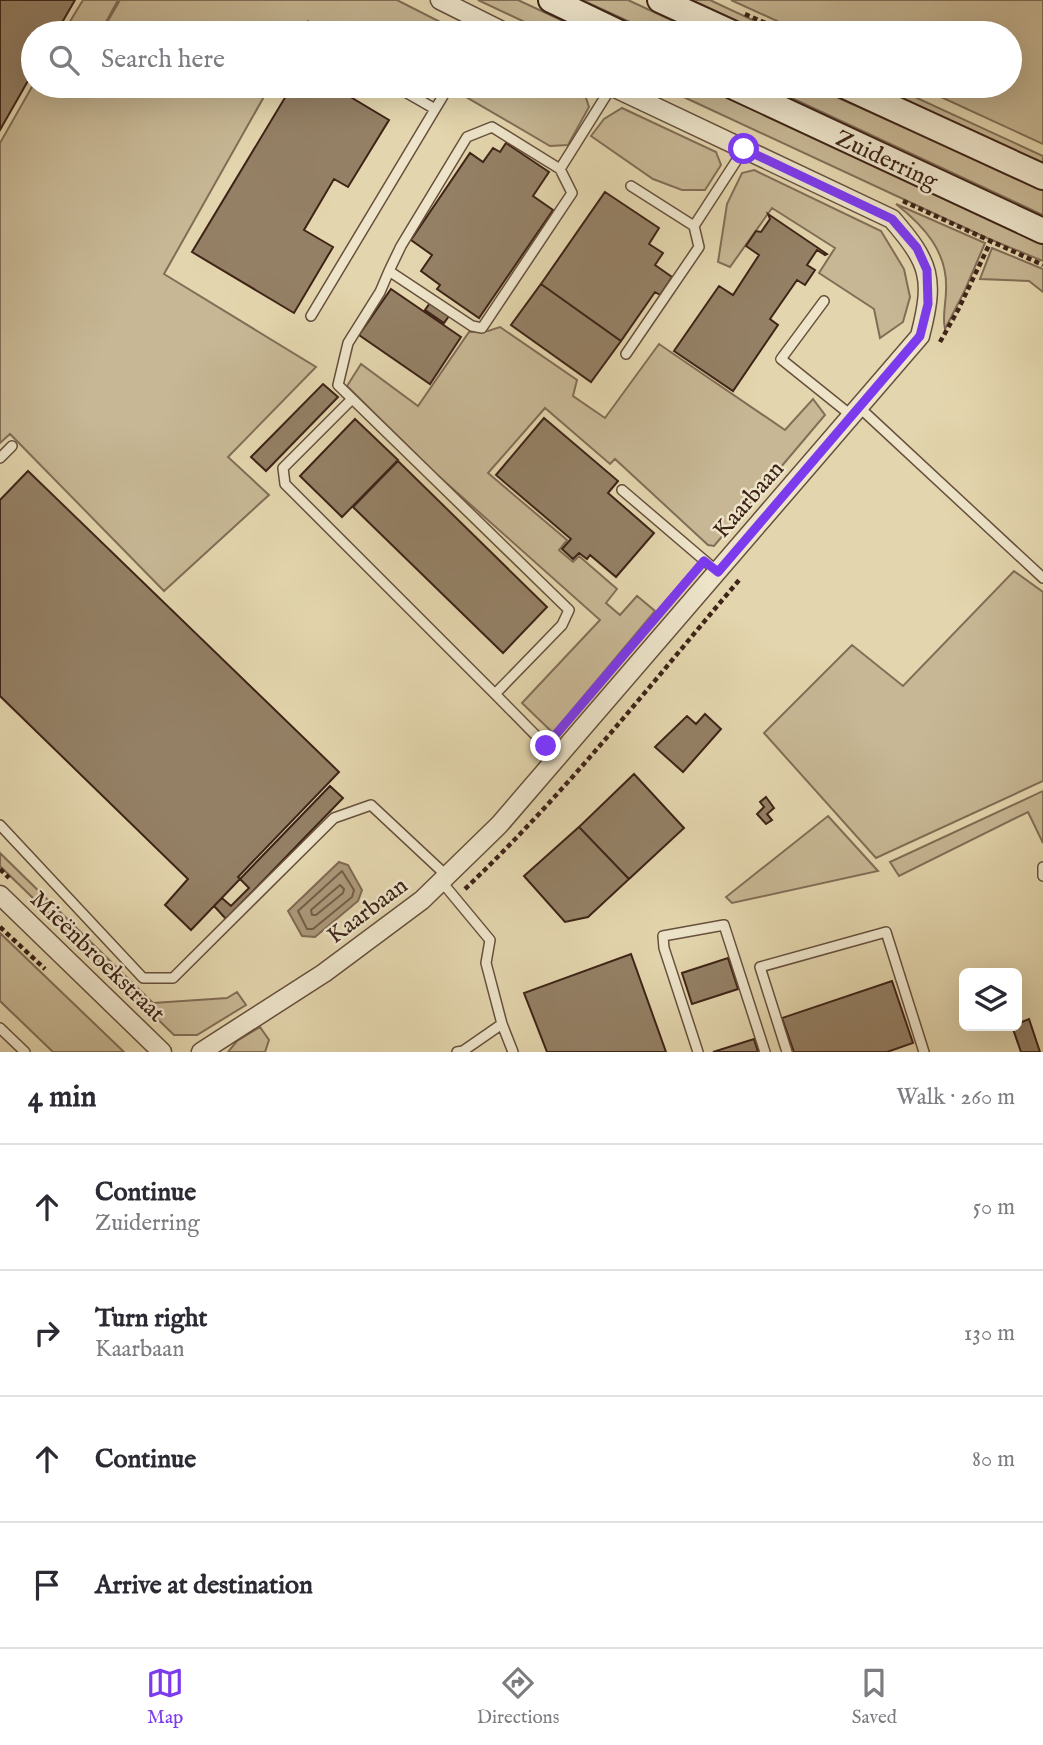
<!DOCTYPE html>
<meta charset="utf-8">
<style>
:root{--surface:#fff;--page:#f7f7f7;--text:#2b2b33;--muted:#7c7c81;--line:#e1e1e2;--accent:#7c3aed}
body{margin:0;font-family:"IM FELL English",serif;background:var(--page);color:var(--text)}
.controls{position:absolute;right:21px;bottom:21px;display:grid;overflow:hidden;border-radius:10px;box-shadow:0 7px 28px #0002}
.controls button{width:63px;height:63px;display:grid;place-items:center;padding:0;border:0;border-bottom:2px solid var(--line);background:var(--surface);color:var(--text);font:35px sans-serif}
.stop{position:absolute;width:21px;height:21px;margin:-16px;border:5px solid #7c3aed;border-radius:50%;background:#fff}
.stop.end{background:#7c3aed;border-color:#fff;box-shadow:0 2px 7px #0008}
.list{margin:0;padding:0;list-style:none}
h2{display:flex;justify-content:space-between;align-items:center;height:91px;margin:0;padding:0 28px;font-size:30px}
h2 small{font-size:23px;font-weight:400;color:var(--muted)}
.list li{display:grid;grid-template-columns:46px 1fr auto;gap:21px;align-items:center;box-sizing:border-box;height:126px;padding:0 28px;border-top:2px solid var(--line)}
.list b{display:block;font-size:26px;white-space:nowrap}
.list p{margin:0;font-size:23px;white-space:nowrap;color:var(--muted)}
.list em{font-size:23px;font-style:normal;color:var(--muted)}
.icon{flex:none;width:38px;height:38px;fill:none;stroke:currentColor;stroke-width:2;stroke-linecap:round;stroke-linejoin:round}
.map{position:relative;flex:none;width:1043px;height:1052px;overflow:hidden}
.search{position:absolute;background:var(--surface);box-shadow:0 7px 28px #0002;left:21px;right:21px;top:21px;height:77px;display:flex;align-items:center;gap:18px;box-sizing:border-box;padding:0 24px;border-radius:38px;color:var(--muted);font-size:26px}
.sheet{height:595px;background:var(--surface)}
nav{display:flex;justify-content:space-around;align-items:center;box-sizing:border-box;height:98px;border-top:2px solid var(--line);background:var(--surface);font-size:19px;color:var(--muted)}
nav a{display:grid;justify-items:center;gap:4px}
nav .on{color:var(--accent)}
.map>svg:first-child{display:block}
.green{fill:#c7b794;stroke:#826d56;stroke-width:2}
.water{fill:#ab987a;stroke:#7f6952;stroke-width:2}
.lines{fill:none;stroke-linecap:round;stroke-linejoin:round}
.shore{stroke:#745e48;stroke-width:2}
.building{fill:#948065;stroke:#3e2317;stroke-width:2}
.lane-casing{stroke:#67503c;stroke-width:12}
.street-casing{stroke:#67503c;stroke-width:21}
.secondary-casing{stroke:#3e2317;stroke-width:28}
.path{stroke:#3e2317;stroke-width:4.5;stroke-dasharray:5 3.5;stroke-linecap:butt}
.lane{stroke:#ede4ca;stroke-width:9}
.street{stroke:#ede4ca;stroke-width:18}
.secondary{stroke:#ede4ca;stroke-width:24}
.route{stroke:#7c3aed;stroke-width:9}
.labels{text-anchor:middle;stroke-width:5;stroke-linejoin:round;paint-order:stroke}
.street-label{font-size:24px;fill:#3e2317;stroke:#ede4ca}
</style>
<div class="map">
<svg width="1043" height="1052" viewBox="0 0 1043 1052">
<rect width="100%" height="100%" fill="#e3d5ad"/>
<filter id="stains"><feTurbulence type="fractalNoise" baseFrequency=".00286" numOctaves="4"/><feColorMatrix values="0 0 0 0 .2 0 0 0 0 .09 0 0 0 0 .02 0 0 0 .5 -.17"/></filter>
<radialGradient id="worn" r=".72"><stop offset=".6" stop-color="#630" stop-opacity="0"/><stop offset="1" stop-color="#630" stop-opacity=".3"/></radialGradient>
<!-- green -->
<path class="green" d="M83 0H118L100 33H63Z
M120 0H397L456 30 457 33H329L308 21 300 33H101Z
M478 0H518L589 33H548Z
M582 0H628L699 33H654Z
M692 0H710L780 33H763Z
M731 0H1043V144L917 86H1010V33H803Z
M33 85 270 86 164 274 316 367 228 457 269 495 164 591 10 434 0 443V143Z
M465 86H576L583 89 589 107 568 145 550 146 461 94Z
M660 86H702L1043 244V261L987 238Z
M766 86H812L1043 190V215Z
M876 86H891L1043 156V164Z
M622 108 716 152 721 165 705 190H682L653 179 591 136 604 119Z
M754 170 881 231 904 269 910 297 903 322 880 338 874 309 819 273 835 248 772 208 730 267 718 262 727 204 742 173Z
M896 204 985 243 965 290 945 329C942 316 946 304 946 290 948 252 924 226 896 204Z
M992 248 1043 269V292L1029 281 980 279Z
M500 327 577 380 573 396 605 418 659 344 785 430 813 399 825 415 714 546 708 545 615 459 610 464 545 408 488 473 567 540 559 550 573 562 579 556 617 589 606 603 620 615 637 596 655 611 553 733 522 703 600 620 434 472 347 386 361 364 418 406 469 332 488 331Z
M1014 571 1043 592V781L876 858 764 733 852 645 903 686Z
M1043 791V843L1028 812 899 876 890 862Z
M828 816 878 871 732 903 726 897Z
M0 853 153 1003 227 998 237 992 246 1005 197 1035H174L0 866Z
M0 933 124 1052H53L0 1001Z
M260 1027 269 1040 265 1052H228L237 1041Z"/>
<!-- water -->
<path class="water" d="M339 862 348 865 362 890 358 901 315 937 302 936 288 911Z"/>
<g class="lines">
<!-- shore -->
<path class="shore" d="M342 871 354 890 352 897 313 929H307L298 911Z
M340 885 344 889 343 893 316 915H312L311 910Z"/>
</g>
<!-- building -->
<path class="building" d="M0 0H75L56 33H33V72L0 130Z
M292 86H332L389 120 348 187 334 179 304 230 333 247 294 313 192 252Z
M506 143 549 172 533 196 553 210 479 318 437 289 440 285 421 271 432 255 411 240 470 153 483 162 493 148 500 152Z
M605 192 659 228 649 244 663 253 655 265 672 277 660 295 655 292 621 341 541 284Z
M768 214 827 254 825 255 817 250 807 265 815 270 805 285 797 280 770 319 778 325 733 391 674 351 719 286 733 295 759 255 746 246 756 231 761 232 770 219Z
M541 284 621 341 591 382 511 325Z
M391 289 461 337 430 384 359 335Z
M430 303 449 316 444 323 425 310Z
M323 384 338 397 266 471 251 457Z
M544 418 618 481 608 493 654 533 616 577 590 555 587 559 579 553 573 559 562 549 571 539 496 475Z
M355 419 398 460 342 517 300 476Z
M398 461 547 607 503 653 353 507Z
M28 471 339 772 238 877 240 879 191 930 165 905 188 879 0 696V500Z
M705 714 721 729 683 772 655 747 687 716 696 724Z
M634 774 684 828 629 879 579 827Z
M330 786 343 798 226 919 214 906 222 898 231 906 249 888 240 879Z
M766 797 774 808 767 814 772 820 766 824 757 814 764 807 760 802Z
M579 827 629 879 588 917 565 922 524 876Z
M631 954 666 1052H547L524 993Z
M728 958 738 989 692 1004 682 973Z
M892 981 913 1043 887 1052H794L782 1018Z
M1029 1019 1040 1052H1021L1012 1026Z
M754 1039 758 1052H713Z"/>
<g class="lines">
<!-- lane casing -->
<g class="lane-casing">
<path id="lane" d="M395 86 435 109
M560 169 572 193 482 328 472 326 389 271 401 246 467 137 492 127 560 169 612 86
M631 186 694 226 744 149
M389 271 380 292 348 343 338 385 569 610 562 625 495 694 558 758
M824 301 781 359 852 416
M311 316 449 86
M626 354 699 247 694 226
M352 399 283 468 285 484 495 694
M860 408 1043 578
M0 458 12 446
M622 490 718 572
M0 825 143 978H173L334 818 371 805 447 876
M1043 867V876
M441 881 490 940 486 963 502 1024
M0 1028 25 1052
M457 1052 463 1051 502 1024 513 1052
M698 1052 664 948 663 936 724 925 765 1052
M787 1052 760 967 886 932 924 1052"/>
</g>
<!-- street casing -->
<g class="street-casing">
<path id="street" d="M440 0 506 33
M0 895 162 1052
M201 1052 324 973 422 900 499 825 920 336C935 278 930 263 892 219L611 86"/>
</g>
<!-- secondary casing -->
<g class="secondary-casing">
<path id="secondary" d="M551 0 620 33
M660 0 732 33
M732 86 1043 231
M845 86 1043 177"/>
</g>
<!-- path -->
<path class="path" d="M745 14 788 33
M523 25 541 33
M903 201 1043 265
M940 342 958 310 990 243
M0 869 9 878
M465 889C565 794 651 684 740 579
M0 927 45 969"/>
<!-- lane -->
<use href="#lane" class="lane"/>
<!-- street -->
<use href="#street" class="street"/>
<!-- secondary -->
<use href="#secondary" class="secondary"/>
</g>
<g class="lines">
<!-- route -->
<path class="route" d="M546 746 704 561 718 572 920 336 928 304 927 270 917 248 892 219 744 149"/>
</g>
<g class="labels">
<!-- street labels -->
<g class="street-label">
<text transform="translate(887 159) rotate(25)" y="8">Zuiderring</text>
<text transform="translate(748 499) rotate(-49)" y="8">Kaarbaan</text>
<text transform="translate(367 910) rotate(-37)" y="8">Kaarbaan</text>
<text transform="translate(98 956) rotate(44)" y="8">Mieënbroekstraat</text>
</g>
</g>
<rect width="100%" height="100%" filter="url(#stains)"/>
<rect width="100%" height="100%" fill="url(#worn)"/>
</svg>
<div class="controls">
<button><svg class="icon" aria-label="layers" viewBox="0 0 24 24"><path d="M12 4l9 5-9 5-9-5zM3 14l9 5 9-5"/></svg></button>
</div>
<div class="stop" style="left:744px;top:149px"></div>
<div class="stop end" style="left:546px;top:746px"></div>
<div class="search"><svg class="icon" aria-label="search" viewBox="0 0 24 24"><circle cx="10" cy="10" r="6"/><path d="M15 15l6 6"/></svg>Search here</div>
</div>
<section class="sheet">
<h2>4 min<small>Walk · 260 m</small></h2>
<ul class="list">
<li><svg class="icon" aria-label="ahead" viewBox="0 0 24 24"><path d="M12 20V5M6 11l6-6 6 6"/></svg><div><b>Continue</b><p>Zuiderring</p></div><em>50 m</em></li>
<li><svg class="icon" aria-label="right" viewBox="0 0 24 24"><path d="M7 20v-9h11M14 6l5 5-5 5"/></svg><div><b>Turn right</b><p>Kaarbaan</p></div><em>130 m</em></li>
<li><svg class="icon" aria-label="ahead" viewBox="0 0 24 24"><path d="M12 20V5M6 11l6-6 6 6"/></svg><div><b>Continue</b></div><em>80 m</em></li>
<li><svg class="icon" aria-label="arrive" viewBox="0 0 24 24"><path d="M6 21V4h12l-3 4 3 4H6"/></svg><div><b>Arrive at destination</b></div></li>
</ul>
</section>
<nav>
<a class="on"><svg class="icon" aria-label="map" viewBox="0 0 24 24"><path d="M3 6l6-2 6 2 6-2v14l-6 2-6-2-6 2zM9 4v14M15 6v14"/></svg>Map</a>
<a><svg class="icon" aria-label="directions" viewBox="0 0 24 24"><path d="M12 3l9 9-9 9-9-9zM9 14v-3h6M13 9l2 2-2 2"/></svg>Directions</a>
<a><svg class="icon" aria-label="saved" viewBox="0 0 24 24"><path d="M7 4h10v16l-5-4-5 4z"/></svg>Saved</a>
</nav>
